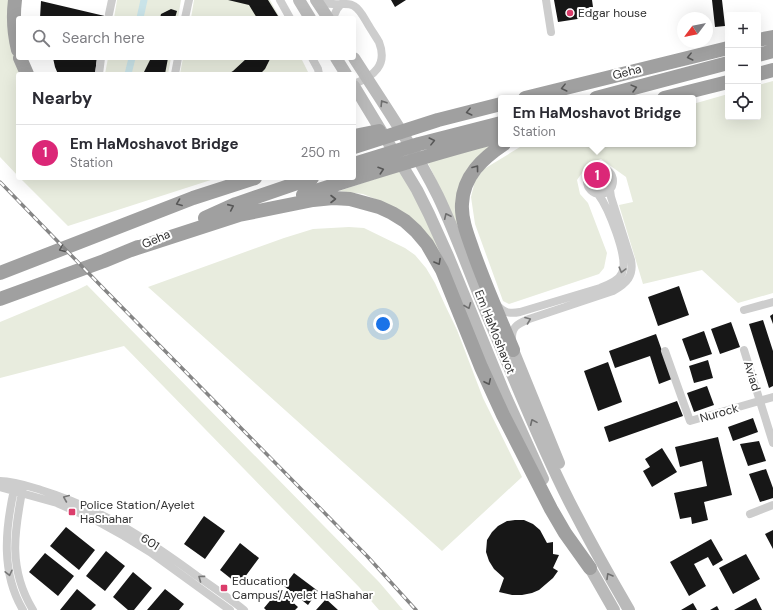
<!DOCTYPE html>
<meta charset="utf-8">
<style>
:root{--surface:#fff;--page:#f2f2f3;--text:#2b2b33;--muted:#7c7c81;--line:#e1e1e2;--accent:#db2777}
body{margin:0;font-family:"DM Sans",sans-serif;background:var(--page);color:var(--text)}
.controls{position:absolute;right:12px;top:12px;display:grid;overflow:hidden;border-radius:4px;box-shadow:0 4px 16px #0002}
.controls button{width:36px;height:36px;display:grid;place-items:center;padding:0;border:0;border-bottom:1px solid var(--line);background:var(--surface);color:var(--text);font:20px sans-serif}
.compass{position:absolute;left:677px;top:12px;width:36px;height:36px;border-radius:50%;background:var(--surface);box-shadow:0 4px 16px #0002;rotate:238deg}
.you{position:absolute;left:383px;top:324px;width:14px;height:14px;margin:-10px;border:3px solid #fff;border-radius:50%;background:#1a73e8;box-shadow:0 0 0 6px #1a73e833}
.badge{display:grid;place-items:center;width:26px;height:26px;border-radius:50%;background:var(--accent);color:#fff;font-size:13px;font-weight:700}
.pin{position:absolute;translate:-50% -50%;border:2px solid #fff;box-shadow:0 1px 4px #0006}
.popup{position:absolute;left:498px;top:95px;width:198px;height:52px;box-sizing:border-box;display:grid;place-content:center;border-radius:4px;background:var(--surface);filter:drop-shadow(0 1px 3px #0005);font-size:13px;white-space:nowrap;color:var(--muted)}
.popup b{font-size:15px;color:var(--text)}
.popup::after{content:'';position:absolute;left:50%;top:100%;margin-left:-8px;border:8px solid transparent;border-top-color:var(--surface)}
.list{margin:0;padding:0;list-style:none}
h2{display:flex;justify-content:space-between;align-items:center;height:52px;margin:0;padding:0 16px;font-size:17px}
h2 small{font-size:13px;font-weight:400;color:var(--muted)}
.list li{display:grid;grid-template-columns:26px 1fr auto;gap:12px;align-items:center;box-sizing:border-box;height:56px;padding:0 16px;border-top:1px solid var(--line)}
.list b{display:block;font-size:15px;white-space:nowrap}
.list p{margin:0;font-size:13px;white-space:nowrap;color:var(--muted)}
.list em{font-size:13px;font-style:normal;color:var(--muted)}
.icon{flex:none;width:22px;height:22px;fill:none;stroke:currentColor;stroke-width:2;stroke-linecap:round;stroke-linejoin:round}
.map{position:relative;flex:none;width:773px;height:610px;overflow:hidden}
.search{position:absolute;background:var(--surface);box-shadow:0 4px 16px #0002;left:16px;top:16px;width:340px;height:44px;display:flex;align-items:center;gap:10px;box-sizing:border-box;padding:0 14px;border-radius:4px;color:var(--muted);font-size:15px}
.panel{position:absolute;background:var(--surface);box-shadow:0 4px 16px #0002;left:16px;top:72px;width:340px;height:108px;border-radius:4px}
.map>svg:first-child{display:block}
.green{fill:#e8ecde}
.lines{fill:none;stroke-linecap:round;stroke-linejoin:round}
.canal{stroke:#c9e3e8;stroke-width:7}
.building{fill:#171717}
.minor{stroke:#cdcdcd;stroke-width:8}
.secondary{stroke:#bababa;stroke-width:12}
.trunk{stroke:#a0a0a0;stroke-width:14}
.rail-casing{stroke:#858585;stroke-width:3.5}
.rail{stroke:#fff;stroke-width:2;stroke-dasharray:6;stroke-linecap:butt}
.oneway{stroke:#575757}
.oneway2{stroke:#6e6e6e}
.oneway3{stroke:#777}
.poi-dot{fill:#db3d6b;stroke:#fff;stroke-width:1.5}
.labels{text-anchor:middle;stroke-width:4;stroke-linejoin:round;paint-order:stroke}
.poi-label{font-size:12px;fill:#303030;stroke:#fff;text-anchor:start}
.street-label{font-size:12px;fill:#303030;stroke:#fff}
</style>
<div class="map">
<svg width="773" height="610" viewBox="0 0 773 610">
<rect width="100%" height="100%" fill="#fff"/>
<!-- green -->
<path class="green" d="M0 0H9L22 74H18V176L0 157Z
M117 0H181L178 18H114Z
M194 0H270L280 18H191Z
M108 58H171L168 74H105Z
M183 58H301L309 74H180Z
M773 81V293L738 303 702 270 643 284 619 205 633 202 626 177 601 159 589 163 577 180 580 194 588 203 607 253 604 268 599 274 509 304 503 301 475 224 471 197 475 181 484 169 525 144H693V104L728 94V117H758V85Z
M496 141 472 166 460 238 446 201 428 163Z
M402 170 449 267 383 202 363 194 339 191Z
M20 178H217L68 226Z
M349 227 364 228 405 248 415 255 426 268 435 283 445 305 457 330 483 398 522 477 442 551 148 287 284 238 313 229Z
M87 285 379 582 403 610H379L359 587 124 346 0 378V322L77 290Z"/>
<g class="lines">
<!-- canal -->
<path class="canal" d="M140 18 144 0
M128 74 132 58"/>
</g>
<!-- building -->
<path class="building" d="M228 0H268L278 16 274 18H257L249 5Z
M391 0H406L395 7Z
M554 0H592L593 7 582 9 584 18 558 22Z
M712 0H722L725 26 715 27Z
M41 1 109 17V18H40Z
M171 9 177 11 175 18H160L161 14Z
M53 58H97L95 74H58L55 67Z
M151 58H168L165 74H143Z
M247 58H268L270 59 265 69 260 74H228L233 71Z
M679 286 689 315 658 326 648 297Z
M773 314V324L770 316Z
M763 320 773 351V386L769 388 749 324Z
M731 322 740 347 720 354 711 329Z
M704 331 712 354 690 361 682 339Z
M656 334 672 379 659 384 650 356 615 368 609 351Z
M708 360 713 378 694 383 689 366Z
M608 362 622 402 598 411 584 371Z
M707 386 714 405 694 412 687 393Z
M677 401 683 416 609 442 604 427Z
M753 418 758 432 733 441 728 427Z
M718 437 732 495 704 502 708 520 692 524 691 517 680 519 674 493 707 486 702 461 680 467 675 447Z
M759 441 766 461 748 466 740 444Z
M662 448 677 472 652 487 643 471 650 467 645 459Z
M766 469 773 488V498L760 502 749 474Z
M204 516 225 531 205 559 184 544Z
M515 520H524L533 524 540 530 547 543 553 542V554L559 555 553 568 558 571 553 578 539 590 532 593 522 595H512L499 592 504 578 494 569 489 561 486 552 487 540 492 532 498 526 507 521Z
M66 527 95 550 79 570 50 546Z
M773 530V549L765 534Z
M711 539 723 560 713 566 708 557 694 564 706 586 689 596 670 562Z
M240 543 259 558 239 585 220 570Z
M106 551 125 566 105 591 86 576Z
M45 553 74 576 58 596 29 572Z
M746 554 760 579 733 594 719 568Z
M133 572 152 588 134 610H128L113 597Z
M294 573 318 591 308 605 284 586Z
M77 589 96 605 91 610H60Z
M165 589 184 604 179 610H147Z
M279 590 298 607 295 610H266L264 608Z
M756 598 762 610H734Z
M326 599 338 610H316Z
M693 603 697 610H681Z
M717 606 719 610H710Z"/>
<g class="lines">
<!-- minor -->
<path class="minor" d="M280 0 290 18
M318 0C323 3 327 4 333 4 339 5 348 2 354 6 361 10 365 20 369 26 372 31 376 37 379 42 388 65 374 76 354 84
M546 0 551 32
M109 14 112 0
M185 18 189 0
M333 18 337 9 341 4
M312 58 318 69 319 74
M99 74 101 58
M175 74 178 58
M587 181a13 13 0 1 1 26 0a13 13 0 1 1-26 0Z
M497 305C504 313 510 314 520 312L600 288C608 285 619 281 622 273 629 258 608 207 598 194
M744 310 773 302
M512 341C511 327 517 324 529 319L613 291C627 283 634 276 631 260L611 197 610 190
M744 350 773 443
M665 351 690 421 773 397
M0 481C14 481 28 486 41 490 100 508 148 540 197 576 213 587 229 598 244 610
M0 487 57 503 97 521 124 536 150 552 230 610
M23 487C14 532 8 569 33 610
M17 488 14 490C5 530 1 573 23 610
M750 514 773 505"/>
<!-- secondary -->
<path class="secondary" d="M299 0 310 18
M316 0 328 18
M336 58 346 74
M354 58C383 103 414 148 438 196 459 240 474 286 494 331 518 388 541 446 569 501 588 538 608 574 629 610
M354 86 417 190 429 214 448 256 505 395 543 479
M513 350 559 463
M586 561 614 610"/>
<!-- trunk -->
<path class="trunk" d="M15 0C13 16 14 34 18 50
M758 40 773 37
M758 55 773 51
M20 58 27 74
M758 74 773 70
M525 98 728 48
M596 98 728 63
M664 98 728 82
M354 136 379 131
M504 144C483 158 463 176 462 204 461 218 467 234 472 248 484 283 499 316 513 350
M354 147 438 120 501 104
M354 164 419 144 501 123
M303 195C368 174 434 153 501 136
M239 215 313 200 333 198 350 199 379 207 392 213 405 221 416 231 427 244 442 270 481 367 503 415 551 509 565 533 590 568
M205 218 236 204 312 178
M131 250 248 212
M0 273 193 198 255 178
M0 299 104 261 138 247"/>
<!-- rail casing -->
<g class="rail-casing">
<path id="rail" d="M0 182 104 289 367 556 416 610"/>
</g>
<!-- rail -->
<use href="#rail" class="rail"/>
</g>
<!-- one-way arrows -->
<defs><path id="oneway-chevron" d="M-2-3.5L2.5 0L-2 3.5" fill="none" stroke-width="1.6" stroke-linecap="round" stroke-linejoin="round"/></defs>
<g class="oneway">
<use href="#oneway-chevron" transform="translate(690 57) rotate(166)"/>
<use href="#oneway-chevron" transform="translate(564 88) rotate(166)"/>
<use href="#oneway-chevron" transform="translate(634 88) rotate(-15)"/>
<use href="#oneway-chevron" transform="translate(469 112) rotate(166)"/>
<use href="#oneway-chevron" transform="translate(432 141) rotate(-14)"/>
<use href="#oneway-chevron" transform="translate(476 168) rotate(-53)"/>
<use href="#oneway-chevron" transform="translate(381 170) rotate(-18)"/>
<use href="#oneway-chevron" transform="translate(333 199)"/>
<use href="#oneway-chevron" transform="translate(179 203) rotate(159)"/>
<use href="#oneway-chevron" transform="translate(231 207) rotate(-24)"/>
<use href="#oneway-chevron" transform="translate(62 249) rotate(159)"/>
<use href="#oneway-chevron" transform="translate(438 262) rotate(61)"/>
<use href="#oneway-chevron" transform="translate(488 382) rotate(65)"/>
</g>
<g class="oneway2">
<use href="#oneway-chevron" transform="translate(383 103) rotate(-122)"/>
<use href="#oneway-chevron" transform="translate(447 216) rotate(-115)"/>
<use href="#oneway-chevron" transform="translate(468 306) rotate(68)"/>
<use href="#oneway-chevron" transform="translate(533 422) rotate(-114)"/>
<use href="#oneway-chevron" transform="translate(609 576) rotate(-120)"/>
</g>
<g class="oneway3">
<use href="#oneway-chevron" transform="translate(622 270) rotate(105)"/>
<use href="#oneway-chevron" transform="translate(528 320) rotate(-21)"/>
<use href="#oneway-chevron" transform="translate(66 498) rotate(-157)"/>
<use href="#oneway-chevron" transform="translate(9 573) rotate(77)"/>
<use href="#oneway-chevron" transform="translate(201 578) rotate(-144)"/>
</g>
<!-- markers -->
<g class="poi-dot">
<circle cx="570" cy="13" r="4"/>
<rect x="68" y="508" width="8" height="8" rx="2"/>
<rect x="220" y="584" width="8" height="8" rx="2"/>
</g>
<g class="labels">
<!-- poi labels -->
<g class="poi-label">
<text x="578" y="17">Edgar house</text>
<text x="80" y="509">Police Station/Ayelet<tspan x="80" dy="14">HaShahar</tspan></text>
<text x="232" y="585">Education<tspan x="232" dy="14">Campus/Ayelet HaShahar</tspan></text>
</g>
<!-- street labels -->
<g class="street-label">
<text transform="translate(627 72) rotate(-14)" y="4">Geha</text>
<text transform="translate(156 239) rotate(-23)" y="4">Geha</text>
<text transform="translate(495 332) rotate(68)" y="4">Em HaMoshavot</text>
<text transform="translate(752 376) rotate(73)" y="4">Aviad</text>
<text transform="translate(719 413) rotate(-16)" y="4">Nurock</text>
<text transform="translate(150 542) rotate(33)" y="4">601</text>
</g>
</g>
</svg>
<div class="controls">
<button>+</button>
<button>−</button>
<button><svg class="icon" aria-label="locate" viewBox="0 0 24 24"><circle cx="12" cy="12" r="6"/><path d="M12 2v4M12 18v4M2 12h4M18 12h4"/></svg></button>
</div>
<svg class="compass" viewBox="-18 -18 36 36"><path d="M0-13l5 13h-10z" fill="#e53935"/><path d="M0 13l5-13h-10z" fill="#7c7c81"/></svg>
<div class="you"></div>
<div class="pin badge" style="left:597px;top:175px">1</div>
<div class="popup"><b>Em HaMoshavot Bridge</b>Station</div>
<div class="search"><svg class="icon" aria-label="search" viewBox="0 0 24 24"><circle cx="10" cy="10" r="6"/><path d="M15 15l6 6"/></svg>Search here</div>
<section class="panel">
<h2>Nearby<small></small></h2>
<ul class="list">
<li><span class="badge">1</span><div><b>Em HaMoshavot Bridge</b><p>Station</p></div><em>250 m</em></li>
</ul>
</section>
</div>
